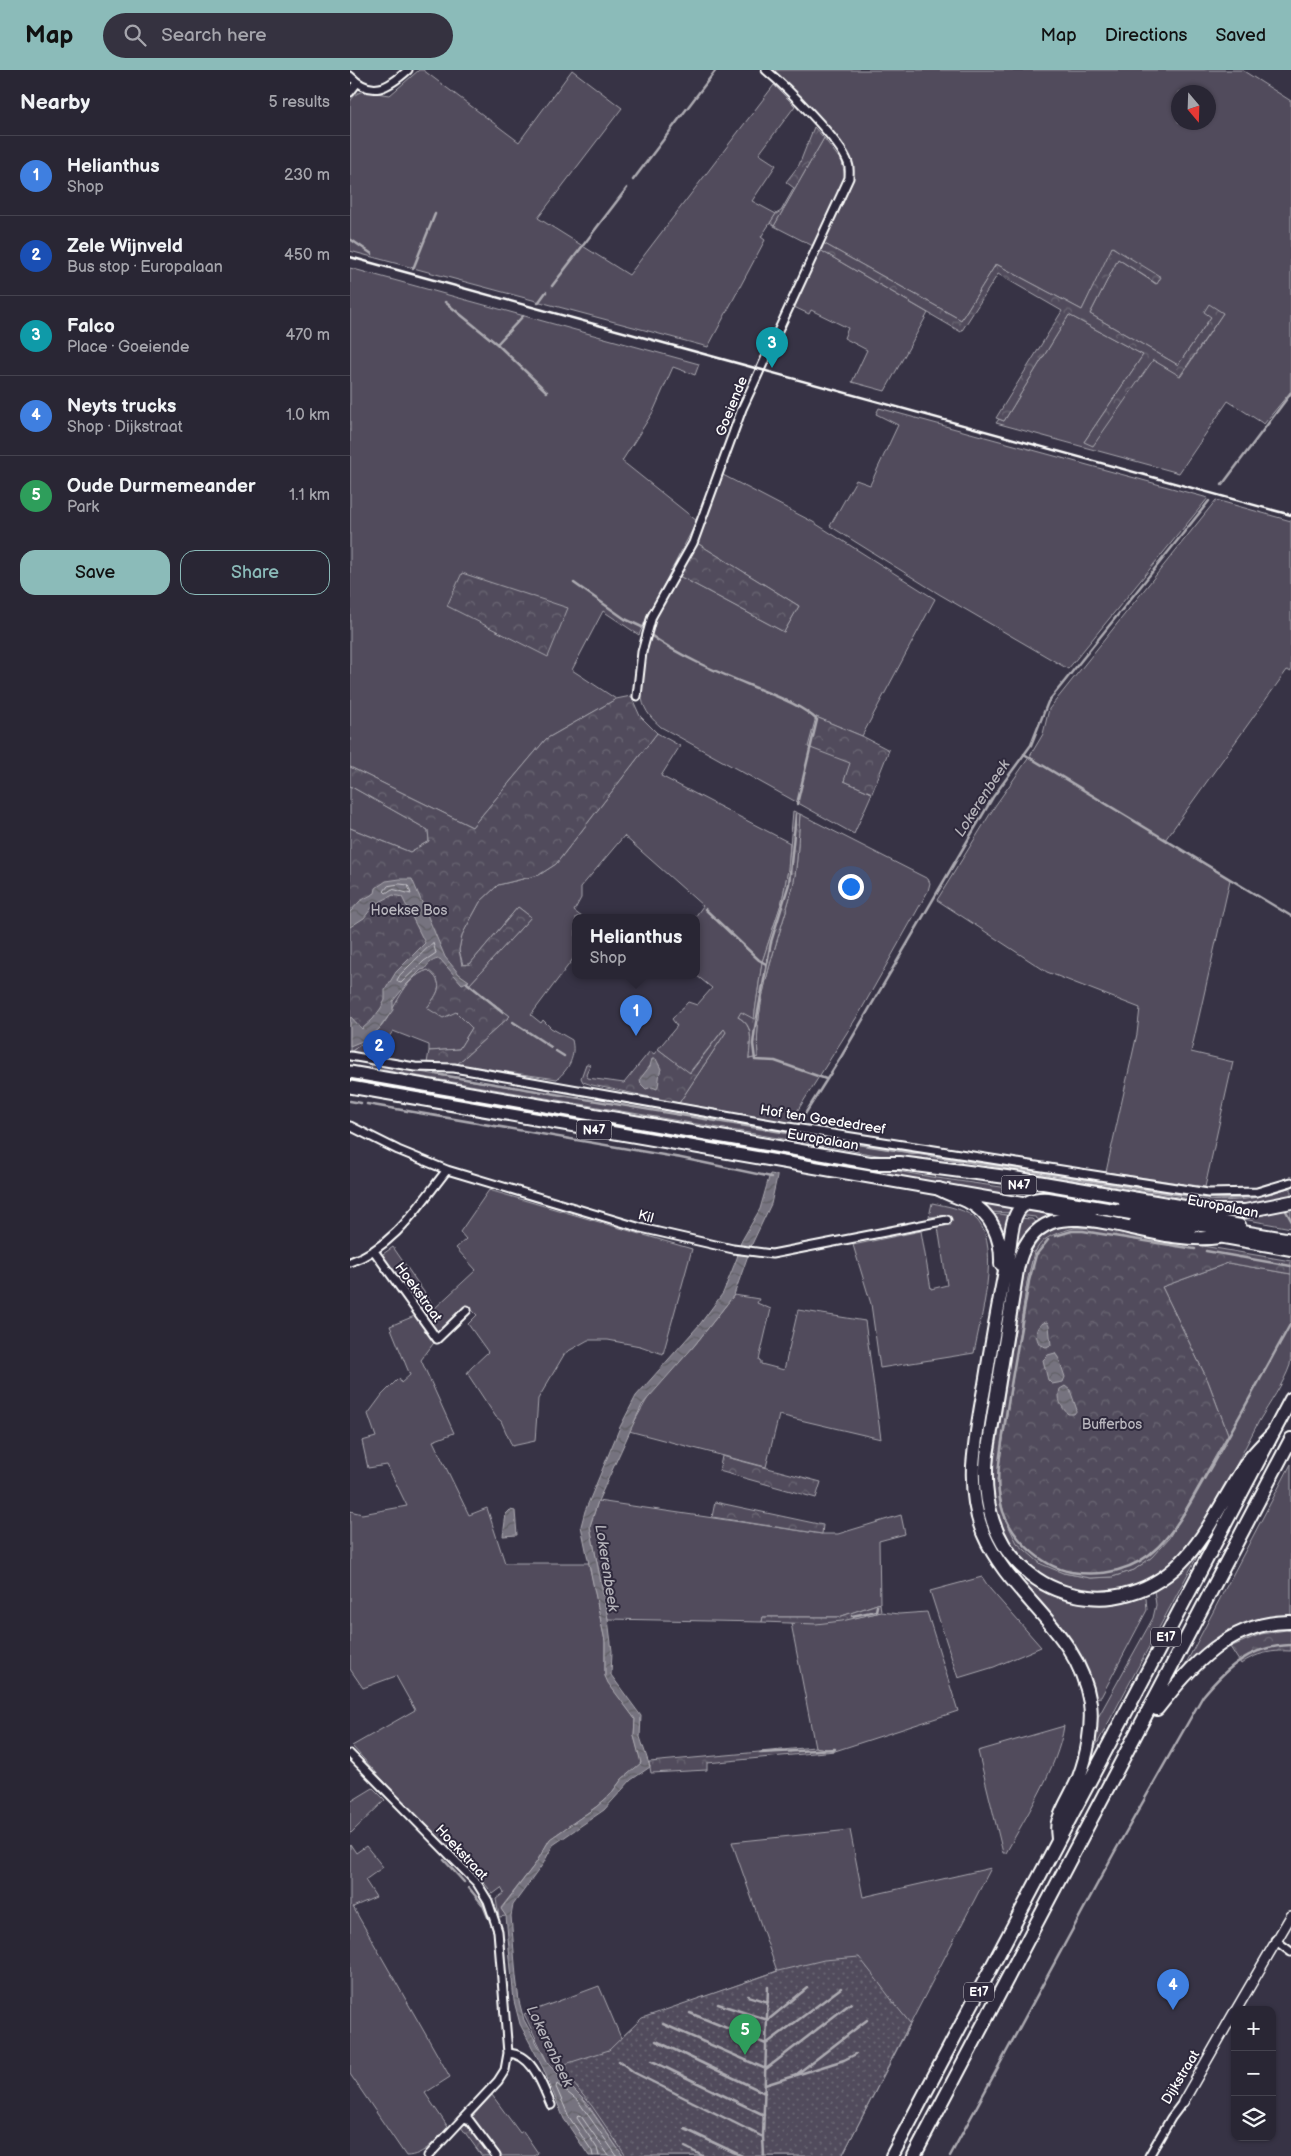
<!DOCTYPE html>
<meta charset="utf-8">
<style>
:root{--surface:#292634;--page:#353240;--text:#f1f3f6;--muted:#a5a5ac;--line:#45434f;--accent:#8bbbb9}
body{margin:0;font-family:"Balsamiq Sans",sans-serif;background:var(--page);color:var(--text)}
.controls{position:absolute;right:15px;bottom:15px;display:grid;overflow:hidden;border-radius:10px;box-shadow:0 1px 4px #0004}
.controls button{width:45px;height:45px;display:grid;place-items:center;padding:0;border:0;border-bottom:1px solid var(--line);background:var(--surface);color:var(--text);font:25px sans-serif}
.compass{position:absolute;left:821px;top:15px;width:45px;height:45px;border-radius:50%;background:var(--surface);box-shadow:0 1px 4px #0004;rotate:161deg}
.you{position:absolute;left:500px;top:816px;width:18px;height:18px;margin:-12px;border:4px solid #fff;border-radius:50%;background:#1a73e8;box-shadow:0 0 0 8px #1a73e833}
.badge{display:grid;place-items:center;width:32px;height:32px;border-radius:50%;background:var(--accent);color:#fff;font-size:16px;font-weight:700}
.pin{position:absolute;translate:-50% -41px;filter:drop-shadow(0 1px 2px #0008)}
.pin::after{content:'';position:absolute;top:26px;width:18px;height:15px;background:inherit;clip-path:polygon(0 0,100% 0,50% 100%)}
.popup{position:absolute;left:222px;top:844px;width:128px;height:65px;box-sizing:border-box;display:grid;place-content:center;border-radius:10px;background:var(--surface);filter:drop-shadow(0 1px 4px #0005);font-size:16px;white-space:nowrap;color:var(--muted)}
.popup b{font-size:19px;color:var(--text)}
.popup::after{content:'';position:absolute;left:50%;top:100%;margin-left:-10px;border:10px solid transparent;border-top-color:var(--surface)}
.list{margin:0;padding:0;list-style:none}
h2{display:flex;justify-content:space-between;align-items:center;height:65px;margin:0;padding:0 20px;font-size:21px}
h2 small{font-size:16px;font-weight:400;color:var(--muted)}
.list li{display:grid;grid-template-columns:32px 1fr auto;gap:15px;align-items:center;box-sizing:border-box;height:80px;padding:0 20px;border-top:1px solid var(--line)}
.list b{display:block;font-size:19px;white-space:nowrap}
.list p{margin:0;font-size:16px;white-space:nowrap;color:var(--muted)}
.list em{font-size:16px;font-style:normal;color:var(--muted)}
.actions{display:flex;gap:10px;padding:15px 20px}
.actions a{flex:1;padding:11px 0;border:1px solid var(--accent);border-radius:15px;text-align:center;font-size:18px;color:var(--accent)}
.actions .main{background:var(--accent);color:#111}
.icon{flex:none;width:28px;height:28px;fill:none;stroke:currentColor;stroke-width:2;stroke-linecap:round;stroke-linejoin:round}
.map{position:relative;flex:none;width:941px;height:2086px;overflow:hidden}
header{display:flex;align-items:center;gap:30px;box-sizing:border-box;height:70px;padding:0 25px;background:var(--accent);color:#111}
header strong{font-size:24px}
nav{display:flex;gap:28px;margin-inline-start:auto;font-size:18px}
.search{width:350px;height:45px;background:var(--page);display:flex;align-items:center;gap:12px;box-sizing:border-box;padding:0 18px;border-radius:28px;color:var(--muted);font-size:19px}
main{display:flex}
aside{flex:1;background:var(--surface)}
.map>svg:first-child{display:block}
.green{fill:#514c5c;stroke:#a8a6ae;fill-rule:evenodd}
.forest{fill:url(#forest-crowns);stroke:#a8a6ae}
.park{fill:url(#park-dots);stroke:#a8a6ae}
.water{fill:url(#water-waves);stroke:#adabb2}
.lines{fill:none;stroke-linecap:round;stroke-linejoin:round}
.shore{stroke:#c8c7cc;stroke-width:1}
.stream{stroke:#adabb2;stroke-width:2.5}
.minor-casing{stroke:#fff;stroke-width:11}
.tertiary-casing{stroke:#fff;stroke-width:12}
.primary-casing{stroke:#fff;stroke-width:14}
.trunk-casing{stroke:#fff;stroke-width:15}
.motorway-casing{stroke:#fff;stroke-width:16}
.minor{stroke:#2f2a3d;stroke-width:7}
.tertiary{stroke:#2f2a3d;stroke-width:9}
.primary{stroke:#2f2a3d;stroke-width:10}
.trunk{stroke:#2f2a3d;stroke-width:11}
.motorway{stroke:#2f2a3d;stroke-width:12}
.rail{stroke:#fff;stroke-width:2.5}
.labels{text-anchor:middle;stroke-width:4;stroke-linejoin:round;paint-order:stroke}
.shield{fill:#2f2a3d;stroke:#c1bfc5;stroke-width:1}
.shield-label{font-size:12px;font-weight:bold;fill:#fff}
.street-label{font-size:14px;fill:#fff;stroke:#2f2a3d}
.park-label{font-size:14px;fill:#b9b7be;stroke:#2f2a3d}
.water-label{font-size:15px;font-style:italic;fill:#b4b2b9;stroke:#2f2a3d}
</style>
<header>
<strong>Map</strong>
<div class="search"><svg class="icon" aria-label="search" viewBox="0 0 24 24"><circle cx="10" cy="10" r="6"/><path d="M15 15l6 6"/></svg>Search here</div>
<nav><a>Map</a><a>Directions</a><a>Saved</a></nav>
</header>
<main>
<aside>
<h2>Nearby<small>5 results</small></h2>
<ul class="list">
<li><span class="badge" style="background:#3f7fe0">1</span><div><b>Helianthus</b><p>Shop</p></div><em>230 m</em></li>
<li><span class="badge" style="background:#1a4fb4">2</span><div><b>Zele Wijnveld</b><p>Bus stop · Europalaan</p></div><em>450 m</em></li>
<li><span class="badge" style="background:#0f9aa8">3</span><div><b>Falco</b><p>Place · Goeiende</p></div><em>470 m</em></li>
<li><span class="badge" style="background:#3f7fe0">4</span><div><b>Neyts trucks</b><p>Shop · Dijkstraat</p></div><em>1.0 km</em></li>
<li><span class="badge" style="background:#2e9e5b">5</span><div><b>Oude Durmemeander</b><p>Park</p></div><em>1.1 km</em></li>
</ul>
<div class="actions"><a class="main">Save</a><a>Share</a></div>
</aside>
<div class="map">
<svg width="941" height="2086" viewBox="0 0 941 2086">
<defs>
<pattern id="forest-crowns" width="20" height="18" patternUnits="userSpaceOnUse" patternTransform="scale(1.25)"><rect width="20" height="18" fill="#514c5c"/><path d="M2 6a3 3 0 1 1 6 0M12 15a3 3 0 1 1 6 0" fill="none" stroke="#6b6774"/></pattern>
<pattern id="park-dots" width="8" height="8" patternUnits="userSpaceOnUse" patternTransform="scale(1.25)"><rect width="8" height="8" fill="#514c5c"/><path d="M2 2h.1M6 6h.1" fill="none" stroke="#6b6774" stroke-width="1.8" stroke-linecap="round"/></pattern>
<pattern id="water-waves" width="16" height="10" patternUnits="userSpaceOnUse" patternTransform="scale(1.25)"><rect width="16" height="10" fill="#76737f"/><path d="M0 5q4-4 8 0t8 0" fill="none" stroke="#5f5e63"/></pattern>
</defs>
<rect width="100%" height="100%" fill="#373345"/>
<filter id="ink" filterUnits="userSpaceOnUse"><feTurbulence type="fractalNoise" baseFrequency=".02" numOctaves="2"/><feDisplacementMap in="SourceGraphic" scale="10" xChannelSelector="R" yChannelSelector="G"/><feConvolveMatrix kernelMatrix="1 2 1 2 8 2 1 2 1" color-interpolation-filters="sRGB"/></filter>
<g filter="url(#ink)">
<!-- green -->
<path class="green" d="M69 0H73L169 72 222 0 272 38 188 148 279 205 424 15 445 36 409 84 426 95 402 131 426 144 411 167 415 170 358 277 0 181V32C9 14 24 24 40 25Z
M421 0H892L941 31V321L914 354 878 331 829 403 646 353 649 349 654 351 719 245 793 285 734 372 803 290 831 306 873 243 861 247 828 295 740 244 768 189 806 214 763 177 732 240 646 194 611 250 473 173C481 156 502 120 503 103 505 78 440 17 421 0ZM828 22H858V52H828Z
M474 68 492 92 495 107 463 176 424 156Z
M470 180 578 243 535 321 502 312 517 280 494 268 498 258 461 240 459 244 444 237Z
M0 198 349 294 345 305 323 297 303 342 272 391 347 451 297 547 289 565 253 541 222 600 266 629 196 669 122 757 0 697Z
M529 338 858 428 718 599 589 524 480 456 506 410 520 415 548 355 526 344Z
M373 405 463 452 585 529 512 666 466 647 501 693 494 711 522 723 504 764 311 657C302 649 295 642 292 629 290 616 299 567 304 553 310 537 320 521 329 506L434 562 449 536 347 473Z
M866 430 941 451V602L937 600 815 770 880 810 841 982 883 992 855 1117 756 1102 787 964 790 938 697 902 587 830 645 736 680 686 693 664 699 639Z
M307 663 330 676 311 706 440 773 438 800 432 831 412 892 404 949 388 947C405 957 400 971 399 989L408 987C403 930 429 871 443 816 448 794 448 768 450 744L578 809 580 813 578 821 510 942 439 1054 329 1033 376 962 373 960 339 1003 308 979 327 956 322 949 338 932 347 935 362 918 346 905 345 847 353 836 274 766 231 817V828L224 841 232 847H226V885L181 945 191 953 193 950 201 958 222 970C226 986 219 999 207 1009L106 995 160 946 119 915 181 847 168 837 120 894 113 895 109 880 112 865 130 832 148 815 189 805 206 794Z
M0 716 78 760 79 771 60 782 0 758Z
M78 900C96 914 88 923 77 938L106 942 122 958 109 979 79 981V975L43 961 26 986 0 983C9 974 22 968 30 958 45 940 53 907 78 900Z
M21 994 834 1128C877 1133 899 1132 941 1117V1126L897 1135H853L521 1084 21 998Z
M88 1022 587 1108 694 1123 675 1129 87 1029Z
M139 1120 342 1179 313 1284 290 1276 258 1270H238L215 1283 188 1329 185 1371 162 1376 151 1351 146 1347 117 1303 121 1298 138 1282 118 1254 127 1245 118 1236 89 1263 30 1186 43 1177 85 1238 126 1200 106 1178 116 1169 110 1162Z
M622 1130 666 1137 663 1143 638 1142Z
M582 1133C596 1136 618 1139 628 1151 651 1179 630 1250 624 1283L530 1298 521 1234 503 1175 571 1161 581 1219 597 1215 588 1157 601 1155 598 1145 579 1147Z
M941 1138V1158L872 1145Z
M675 1139 712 1145 693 1153 685 1147 669 1145Z
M650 1144 662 1146 656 1180 640 1145Z
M668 1148 682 1149 687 1153 677 1166 642 1325 640 1456 704 1522 792 1524 796 1528 797 1540 751 1627 745 1628 739 1609 641 1471 626 1423 631 1370Z
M734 1154 748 1156 747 1158H724L684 1182 677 1213 647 1410 655 1449 713 1503 741 1508 762 1507 784 1500 802 1487 878 1364 858 1311 812 1217 878 1193 941 1204C941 1227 941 1249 941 1272 941 1279 941 1288 940 1295 934 1313 919 1334 909 1351 885 1396 851 1472 810 1502 765 1534 707 1526 670 1486 666 1481 660 1477 657 1472 645 1452 641 1425 642 1403L676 1191C690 1162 702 1156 734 1154Z
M384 1225 409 1229 407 1233 421 1239 409 1290 411 1291V1294L434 1300 448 1240 515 1251 531 1369 429 1345 416 1397 279 1361 300 1324 344 1276Z
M67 1245 86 1270 71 1290 104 1363 83 1371 119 1445 137 1438 155 1493H239L255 1571V1606L285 1649 284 1666 291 1690 290 1696 272 1709 260 1725 246 1737 200 1769 186 1793 151 1838 156 1846 149 1847 146 1829 154 1823 151 1818 143 1824 127 1804 50 1729 2 1676 65 1640 46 1606 13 1618 0 1599V1441L12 1444 57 1436 37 1395 18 1398 12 1371 26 1367 18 1344 32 1325 49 1308 51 1313 60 1305 40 1256Z
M941 1394V1547L914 1551 836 1598 834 1597Z
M248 1431 472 1464H488L551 1445 555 1464 529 1471 530 1533 489 1547H413L412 1552 258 1549 240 1456Z
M848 1481 849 1483 739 1689 746 1651 803 1548 806 1535 804 1520Z
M632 1507 640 1519 691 1577 644 1597 608 1608 580 1521Z
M531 1542 549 1544 577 1542 608 1641 485 1681 465 1677 441 1553C473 1555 500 1549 531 1542Z
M935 1557 941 1558V1561L911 1564 880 1577 879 1574 906 1562Z
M714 1656C708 1697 676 1746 656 1783H653L628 1681Z
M23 1718 35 1730 0 1764V1732Z
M500 1760 513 1827 641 1798 492 2086H273L236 2032 199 1995 174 1944 249 1916 271 1968 292 1949 427 1901 382 1772Z
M0 1774 6 1783 16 1776 33 1797 15 1810 26 1827 3 1837 100 2007 75 2023 98 2057C86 2070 74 2086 56 2086L0 2004Z
M142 2025 170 2063 173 2061 188 2083 184 2086H149L121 2048Z"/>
<!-- forest -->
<path class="forest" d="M464 57 474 68 424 156 420 153 426 144 431 141 444 118 436 112 449 95Z
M473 173 611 250 646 194 732 240 762 177 811 207 807 214 768 189 740 244 828 295 861 247 854 242 859 234 873 243 830 306 803 290 743 376 734 372 793 285 719 245 654 351 646 348 712 241 648 204 611 262 470 180Z
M347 473 449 536 434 562 329 506Z
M112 503 218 538 198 587 97 536Z
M281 626 290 646 307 663 206 794 189 805 148 815 130 832 112 865 109 880 112 895 120 894 168 837 181 847 119 915 160 946 106 995 77 993 79 981 109 979 122 958 106 942 93 948 77 938C88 923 96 914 78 900 53 907 46 940 30 958 22 967 10 975 0 982V758L60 782 79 771 78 760 0 716V697L122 757 196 669 266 629Z
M466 647 512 666 539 680 522 723 494 711 500 693 458 677Z
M443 741 450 744C448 768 448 794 443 816 429 870 403 931 408 987L399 989C400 971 405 956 388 947L391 942 404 949 412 892 432 831 438 800Z
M374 959 376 962 329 1033 242 1015 233 1012 231 1008 236 994H238L240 995 236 1005 238 1008 274 1013 300 981 304 984 308 979 340 1003Z
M724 1158H747L941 1191V1204L878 1193 812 1217 858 1311 878 1364 819 1468 802 1487 784 1500 762 1507 741 1508 713 1503 691 1494 667 1473 655 1449 647 1410 677 1213C685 1177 685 1168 724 1158Z
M372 1386 471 1412 466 1428 369 1401Z
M365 1432 473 1455 472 1464 362 1447Z
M530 1533 531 1542 492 1551 466 1554 412 1552 413 1547H489Z
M936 1560 941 1561V1581C925 1580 904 1583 891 1594L880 1577 911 1564Z
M465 1677 485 1681 357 1693V1700L301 1703 299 1692Z
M117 2051 143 2086H132L111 2057Z"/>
<!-- park -->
<path class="park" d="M509 1887C527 1909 542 1932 560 1953L492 2086H276L242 2036 209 1996 259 1980 292 1948 428 1901 474 1890Z"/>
<!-- water -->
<path class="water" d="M50 809H62L95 887 109 904 119 911 112 914 90 889C84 889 78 893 75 899L71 900 56 915 43 931V940L29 959 17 969 0 976V946L12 959 23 949 31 938 35 930V920L46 902 75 873 52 827 43 825 24 835 14 848 0 857V842L10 831 25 823 26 818 36 811Z
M302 989H306L311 999C308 1006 310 1013 307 1019L302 1017 296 1019 291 1014 290 1009 300 996Z
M420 1104 427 1105V1107L421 1134 402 1174 384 1225 344 1276 292 1335 248 1431 240 1456 258 1549 262 1581 261 1605 291 1646 290 1667 300 1697 281 1710 254 1740 203 1775 193 1794 163 1835 161 1846 166 1906 169 1931 174 1950 199 1995 232 2028 273 2086H239L214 2049 193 1998 170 1954 164 1931 156 1846 151 1839 186 1793 200 1769 246 1737 260 1725 272 1709 291 1693 284 1666 285 1649 258 1613 255 1606V1571L231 1456 235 1441 270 1357 286 1326 350 1254 373 1223 387 1188 391 1172 410 1139Z
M697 1252 699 1256 701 1275 696 1277 690 1275C684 1266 685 1254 697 1252Z
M705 1283 709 1289 715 1307 713 1312 702 1314 698 1310 693 1290 698 1285Z
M715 1316 720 1320 727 1340 724 1344H718C711 1337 707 1329 710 1319Z
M160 1440 165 1441 167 1465 153 1466 156 1444Z"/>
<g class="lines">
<!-- shore -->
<path class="shore" d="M50 814 58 815 61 824 42 819 36 823 34 821 38 816Z
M83 873 86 883 74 891 51 913 48 912 47 910 50 905Z
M243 2086 242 2081 219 2047 206 2017 207 2014 228 2031 267 2086
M249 2086 247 2078 227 2048 228 2045 231 2046 259 2086"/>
<!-- stream -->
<path class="stream" d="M283 110 366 0
M0 169 22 184
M63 199 85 144
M202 216 277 118
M95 232 147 274 197 322
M188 233 196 222
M147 274 173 246
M872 415 941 323
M224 513 275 549 294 558
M299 564C329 586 365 601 399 615 422 625 449 633 467 650L447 734
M674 684 941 846
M446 744 439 814 421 872 405 958 403 974 405 990 425 991 476 1009
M355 839 409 890 416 894
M117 913 153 942
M163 952 201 977
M206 981 214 986
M86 1004 444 1064 818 1123C868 1130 892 1133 941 1116
M0 1031 11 1033
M17 1034 331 1088 421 1107
M448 1055 491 987 643 727 681 675 698 632 859 431
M936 1141 941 1150
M705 1166 722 1161H733L845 1179
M698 1170 686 1185 679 1211C671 1260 661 1310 654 1359 650 1384 645 1410 651 1435 659 1466 690 1496 721 1502 753 1507 785 1500 808 1477 831 1454 846 1422 862 1395 889 1348 915 1300 941 1253
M856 1181 941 1196
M502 1546 526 1541 527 1536
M410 1683 485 1679
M94 1790 114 1812
M119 1818 133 1835 138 1847
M398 1926 418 1932
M368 1934 418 1950 457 1918
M340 1943 416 1974 491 1918
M313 1954 416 1999 501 1933
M306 1971 415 2023
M269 1991 285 2003 413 2067 414 2086
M302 1991 414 2045
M447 2004 517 1950
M415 2015 494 1990 506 1984
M335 2059 392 2086
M413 2067 418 1917
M335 2077 353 2086
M600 2086 764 1783 853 1626C878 1596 901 1576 941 1575"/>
<!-- minor casing -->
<g class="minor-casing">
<path id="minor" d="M0 6C22 28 38 18 58 0
M0 22 7 13
M287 626 292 582 302 546 343 473 392 339 499 108C499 103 500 98 498 93 491 71 435 16 416 0
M0 986 65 997 104 998 438 1057 858 1123 907 1122 941 1112
M0 1056 48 1080 97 1100 291 1158 383 1179 422 1184 597 1150
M24 1181 87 1269 117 1240
M0 1192C44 1177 69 1135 97 1100
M0 1684 127 1813 138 1831 148 1861 158 1983 155 2000 148 2011 78 2086
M925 1870 941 1882
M158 1983C183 1984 192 2015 201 2035
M116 2046 146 2086
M799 2086 821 2048 833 2032"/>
</g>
<!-- tertiary casing -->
<g class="tertiary-casing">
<path id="tertiary" d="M886 1940 941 1846
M833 2032 885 1941"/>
</g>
<!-- primary casing -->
<g class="primary-casing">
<path id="primary" d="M774 1133 890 1155
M675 1134 741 1145
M784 1153 841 1163
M863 1166 941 1180"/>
</g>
<!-- trunk casing -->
<g class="trunk-casing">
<path id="trunk" d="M0 1002 523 1093
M0 1017 675 1134"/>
</g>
<!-- motorway casing -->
<g class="motorway-casing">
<path id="motorway" d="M523 1093H550L664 1108 858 1141H895L941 1132
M589 1119C598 1124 608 1127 617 1131 642 1143 652 1169 651 1194
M869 1167C833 1172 794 1160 759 1153 741 1150 720 1146 702 1152 681 1160 671 1179 667 1200L637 1385C632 1431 643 1475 680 1504 697 1518 718 1525 739 1527 754 1529 767 1527 780 1523 844 1505 864 1441 898 1391 905 1381 915 1372 923 1363
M807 1639C842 1595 880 1551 941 1552
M708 1770C708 1765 706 1757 708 1752 713 1736 723 1722 729 1707 737 1686 743 1656 740 1633 728 1558 660 1528 633 1463 625 1442 622 1419 623 1396 625 1369 630 1341 635 1314 642 1270 650 1225 659 1181 661 1168 661 1152 668 1141 676 1130 686 1128 698 1129L941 1170
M542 2086 941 1329
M564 2086 941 1369"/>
</g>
<!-- minor -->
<use href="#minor" class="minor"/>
<!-- tertiary -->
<use href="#tertiary" class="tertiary"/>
<!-- primary -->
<use href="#primary" class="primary"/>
<!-- trunk -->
<use href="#trunk" class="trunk"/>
<!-- motorway -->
<use href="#motorway" class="motorway"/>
<!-- rail -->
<path class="rail" d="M0 187 941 445"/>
</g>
</g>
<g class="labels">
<!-- shield labels -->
<g class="shield">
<rect x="226.5" y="1050.5" width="35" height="19" rx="4"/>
<rect x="651.5" y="1105.5" width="35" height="19" rx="4"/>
<rect x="801" y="1557.5" width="30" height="19" rx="4"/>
<rect x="614" y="1912.5" width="30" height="19" rx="4"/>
</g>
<g class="shield-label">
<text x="244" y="1064">N47</text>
<text x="669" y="1119">N47</text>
<text x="816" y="1571">E17</text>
<text x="629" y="1926">E17</text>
</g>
<!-- street labels -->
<g class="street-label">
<text transform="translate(381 336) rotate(-68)" y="5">Goeiende</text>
<text transform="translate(473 1049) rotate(9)" y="5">Hof ten Goededreef</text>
<text transform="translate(473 1069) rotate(10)" y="5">Europalaan</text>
<text transform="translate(873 1136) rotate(11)" y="5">Europalaan</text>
<text transform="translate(296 1146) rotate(15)" y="5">Kil</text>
<text transform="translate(69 1222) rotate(54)" y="5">Hoekstraat</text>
<text transform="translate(112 1782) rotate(47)" y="5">Hoekstraat</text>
<text transform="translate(830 2007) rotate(-59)" y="5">Dijkstraat</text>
</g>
<!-- park labels -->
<g class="park-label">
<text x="59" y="845">Hoekse Bos</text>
<text x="762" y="1359">Bufferbos</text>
</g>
<!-- water labels -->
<g class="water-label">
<text transform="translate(632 728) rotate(-57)" y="5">Lokerenbeek</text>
<text transform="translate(257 1498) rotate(81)" y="5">Lokerenbeek</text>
<text transform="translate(200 1976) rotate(64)" y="5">Lokerenbeek</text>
</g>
</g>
</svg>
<div class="controls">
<button>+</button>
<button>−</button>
<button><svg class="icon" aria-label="layers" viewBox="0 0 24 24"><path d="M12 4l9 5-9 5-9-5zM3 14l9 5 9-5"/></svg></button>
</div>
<svg class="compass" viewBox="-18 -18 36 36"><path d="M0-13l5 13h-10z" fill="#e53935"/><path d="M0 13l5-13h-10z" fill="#a5a5ac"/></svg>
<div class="you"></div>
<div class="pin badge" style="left:286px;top:966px;background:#3f7fe0">1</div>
<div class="popup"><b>Helianthus</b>Shop</div>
<div class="pin badge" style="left:29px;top:1001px;background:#1a4fb4">2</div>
<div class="pin badge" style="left:422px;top:298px;background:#0f9aa8">3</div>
<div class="pin badge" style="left:823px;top:1940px;background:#3f7fe0">4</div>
<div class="pin badge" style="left:395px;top:1985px;background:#2e9e5b">5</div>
</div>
</main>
